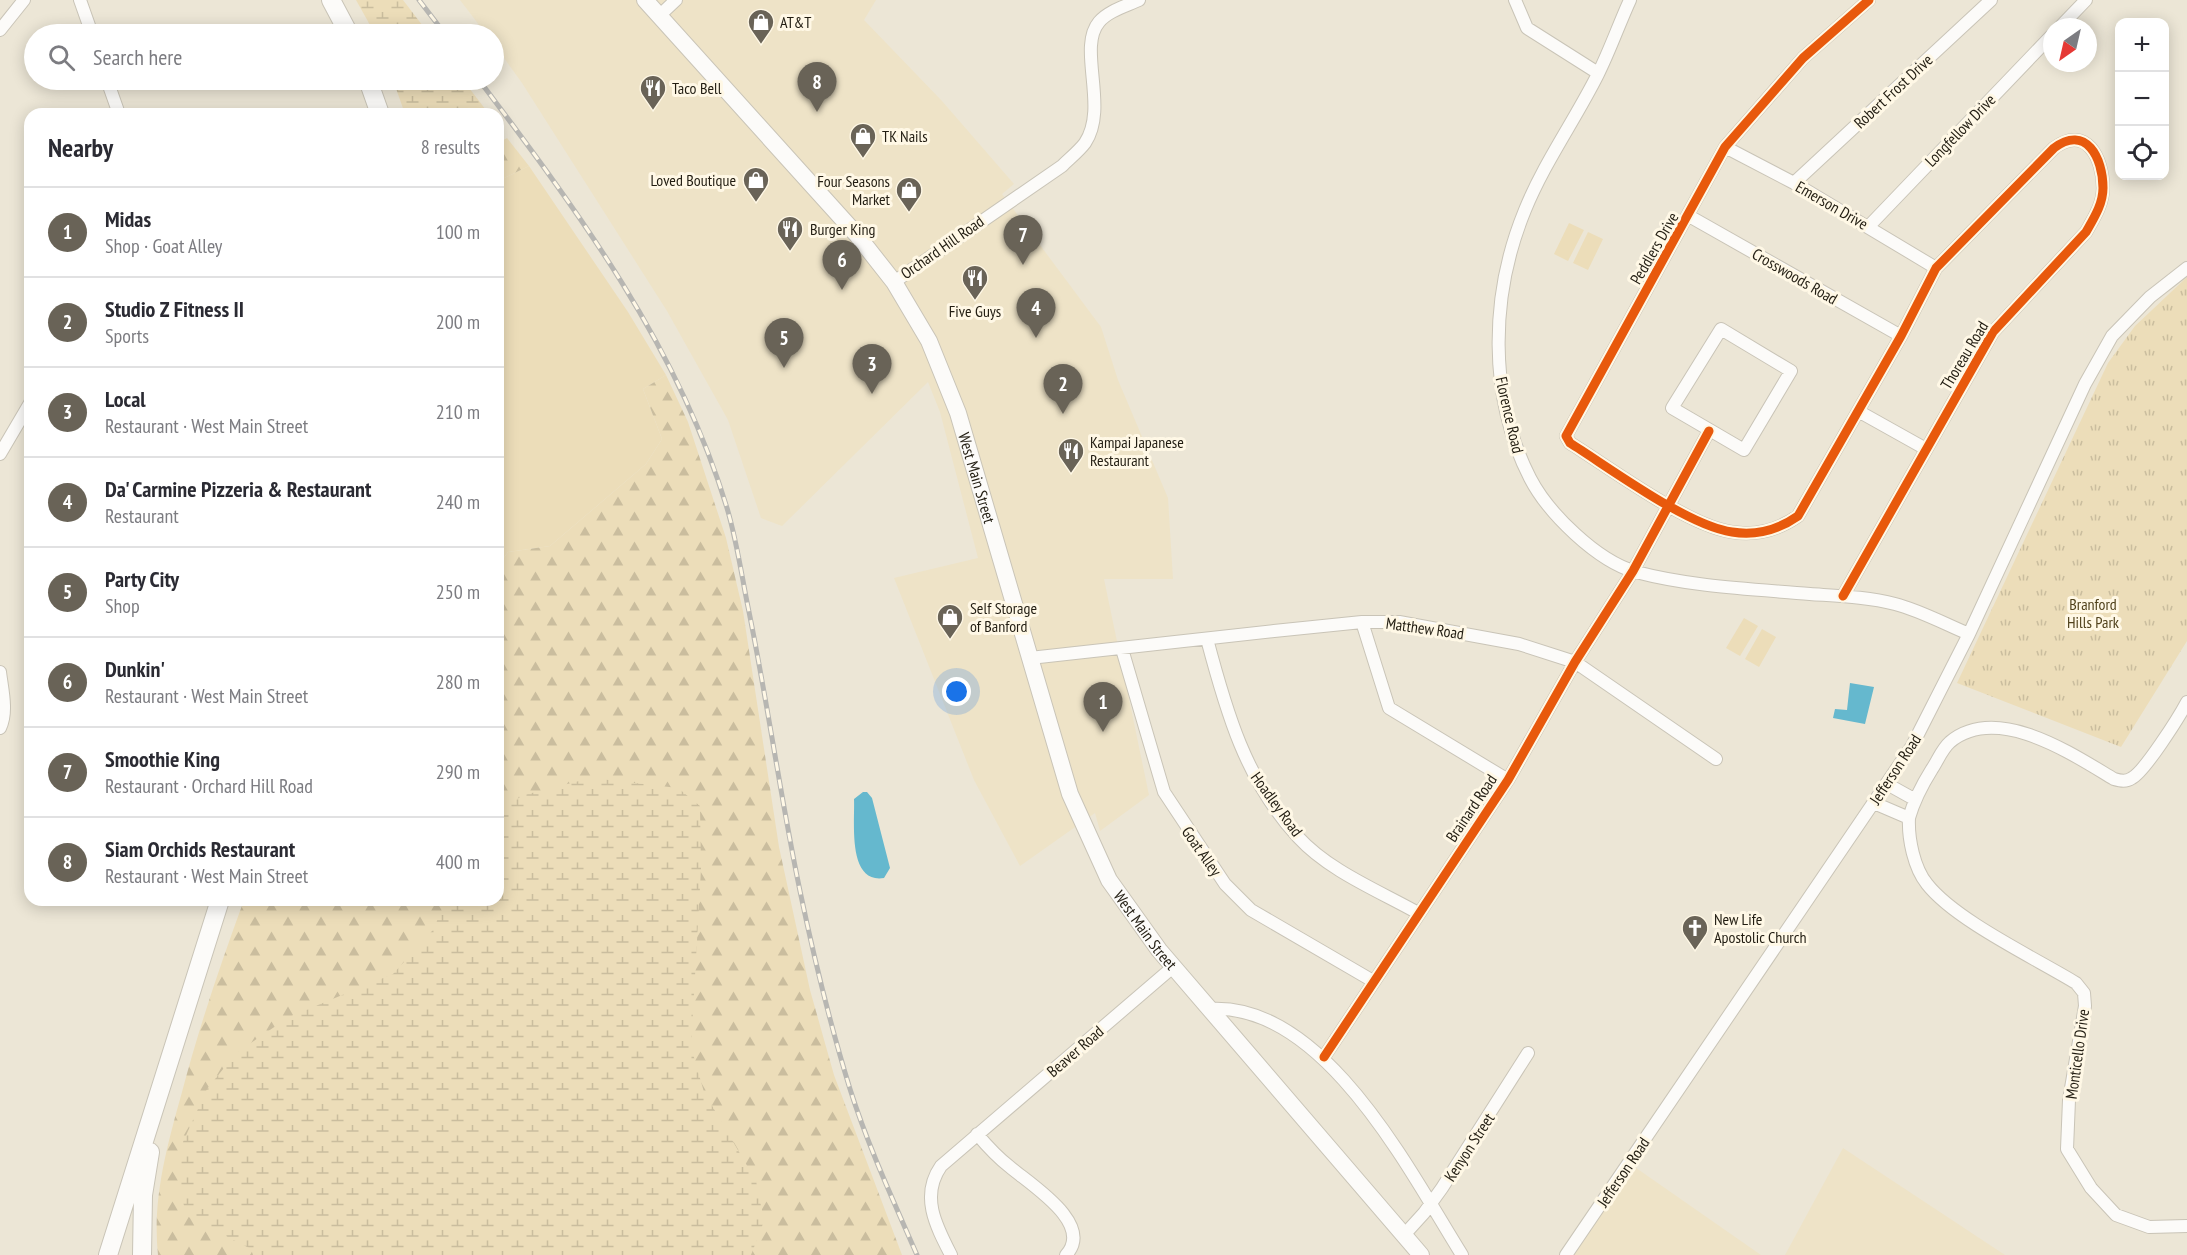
<!DOCTYPE html>
<meta charset="utf-8">
<style>
:root{--surface:#fff;--page:#f2f2f3;--text:#2b2b33;--muted:#7c7c81;--line:#e1e1e2;--accent:#696357}
body{margin:0;font-family:"PT Sans Narrow",sans-serif;background:var(--page);color:var(--text)}
.controls{position:absolute;right:18px;top:18px;display:grid;overflow:hidden;border-radius:12px;box-shadow:0 3px 15px #0003}
.controls button{width:54px;height:54px;display:grid;place-items:center;padding:0;border:0;border-bottom:2px solid var(--line);background:var(--surface);color:var(--text);font:30px sans-serif}
.compass{position:absolute;left:2043px;top:18px;width:54px;height:54px;border-radius:50%;background:var(--surface);box-shadow:0 3px 15px #0003;rotate:214deg}
.you{position:absolute;left:957px;top:692px;width:21px;height:21px;margin:-15px;border:4px solid #fff;border-radius:50%;background:#1a73e8;box-shadow:0 0 0 9px #1a73e833}
.badge{display:grid;place-items:center;width:39px;height:39px;border-radius:50%;background:var(--accent);color:#fff;font-size:20px;font-weight:700}
.pin{position:absolute;translate:-50% -50px;filter:drop-shadow(0 2px 3px #0008)}
.pin::after{content:'';position:absolute;top:32px;width:21px;height:18px;background:inherit;clip-path:polygon(0 0,100% 0,50% 100%)}
.list{margin:0;padding:0;list-style:none}
h2{display:flex;justify-content:space-between;align-items:center;height:78px;margin:0;padding:0 24px;font-size:26px}
h2 small{font-size:20px;font-weight:400;color:var(--muted)}
.list li{display:grid;grid-template-columns:39px 1fr auto;gap:18px;align-items:center;box-sizing:border-box;height:90px;padding:0 24px;border-top:2px solid var(--line)}
.list b{display:block;font-size:22px;white-space:nowrap}
.list p{margin:0;font-size:20px;white-space:nowrap;color:var(--muted)}
.list em{font-size:20px;font-style:normal;color:var(--muted)}
.icon{flex:none;width:33px;height:33px;fill:none;stroke:currentColor;stroke-width:2;stroke-linecap:round;stroke-linejoin:round}
.map{position:relative;flex:none;width:2187px;height:1255px;overflow:hidden}
.search{position:absolute;background:var(--surface);box-shadow:0 3px 15px #0003;left:24px;top:24px;width:480px;height:66px;display:flex;align-items:center;gap:15px;box-sizing:border-box;padding:0 21px;border-radius:33px;color:var(--muted);font-size:22px}
.panel{position:absolute;background:var(--surface);box-shadow:0 3px 15px #0003;left:24px;top:108px;width:480px;height:798px;border-radius:18px}
.map>svg:first-child{display:block}
.built{fill:#eee3c7}
.green{fill:#ecddb9}
.forest{fill:url(#forest-firs)}
.wetland{fill:url(#wetland-marsh)}
.park{fill:url(#park-tufts)}
.water{fill:#65b8ce}
.lines{fill:none;stroke-linecap:round;stroke-linejoin:round}
.minor-casing{stroke:#c9c4b7;stroke-width:14}
.major-casing{stroke:#c9c4b7;stroke-width:18}
.highway-casing{stroke:#c9c4b7;stroke-width:20}
.minor{stroke:#fcfbf9;stroke-width:12}
.major{stroke:#fcfbf9;stroke-width:16}
.highway{stroke:#fcfbf9;stroke-width:18}
.rail-casing{stroke:#b7b6b2;stroke-width:5}
.rail{stroke:#fff8e6;stroke-width:3;stroke-dasharray:9;stroke-linecap:butt}
.cycleway-casing{stroke:#fff8e6;stroke-width:13}
.cycleway{stroke:#e8590c;stroke-width:9}
.labels{text-anchor:middle;stroke-width:6;stroke-linejoin:round;paint-order:stroke}
.poi-label{font-size:16px;fill:#221d12;stroke:#fff8e6;text-anchor:start}
.street-label{font-size:16px;fill:#221d12;stroke:#fff8e6}
.park-label{font-size:16px;fill:#51421c;stroke:#fff8e6}
</style>
<div class="map">
<svg width="2187" height="1255" viewBox="0 0 2187 1255">
<defs>
<pattern id="forest-firs" width="22" height="20" patternUnits="userSpaceOnUse" patternTransform="scale(1.5)"><rect width="22" height="20" fill="#ecddb9"/><path d="M5 1l3.5 6h-7zM16 11l3.5 6h-7z" fill="#cabd9e"/></pattern>
<pattern id="wetland-marsh" width="20" height="14" patternUnits="userSpaceOnUse" patternTransform="scale(1.5)"><rect width="20" height="14" fill="#ecddb9"/><path d="M1 5h8M5 5V1M11 12h8M15 12V8" fill="none" stroke="#cabd9e"/></pattern>
<pattern id="park-tufts" width="24" height="20" patternUnits="userSpaceOnUse" patternTransform="scale(1.5)"><rect width="24" height="20" fill="#ecddb9"/><path d="M3 7l-1-3M5 7V3M7 7l1-3M15 17l-1-3M17 17v-4M19 17l1-3" fill="none" stroke="#cabd9e"/></pattern>
</defs>
<rect width="100%" height="100%" fill="#ece6d6"/>
<!-- built -->
<path class="built" d="M460 0H876L864 20 942 101 1014 184 1002 194 1101 327 1118 380 1168 498 1173 579H1104L1149 795 1100 831 1095 813 1020 866 974 780 894 578 978 558 940 412 928 382 782 526 761 518 728 420 667 311 522 83 494 44V34H486Z
M1843 1148 2005 1255H1785Z
M1629 1163 1761 1255H1566Z"/>
<!-- green -->
<path class="green" d="M529 166 628 312 666 375 643 389 662 439 646 464 550 546 508 552 498 566V181Z
M1569 223 1584 230 1568 261 1554 254Z
M1588 232 1603 239 1588 270 1573 263Z
M1744 618 1758 626 1740 656 1726 648Z
M1762 629 1776 637 1759 667 1745 659Z"/>
<!-- forest -->
<path class="forest" d="M507 138 529 166 498 181V143Z
M666 375 688 422 726 538 743 611 779 847 810 990 834 1075 902 1255H158C152 1199 167 1146 182 1092 199 1027 221 963 244 900H498V566L508 552 550 546 646 464 662 439 643 389Z"/>
<!-- wetland -->
<path class="wetland" d="M356 0H403L429 34H375Z
M393 80H463L489 114H405Z
M591 778 678 788 700 806 701 869 691 1047 704 1092 756 1181 764 1221 751 1255H253L251 1249 187 1216 179 1188 183 1142 207 1089 236 1053 289 1017 393 974 432 931 447 900H498V810L524 795Z"/>
<!-- park -->
<path class="park" d="M2187 277V641L2121 747 1957 683 2108 363 2135 326Z"/>
<!-- water -->
<path class="water" d="M1850 683 1874 687 1865 724 1833 718 1835 709 1847 710Z
M863 792H867L872 798 890 868 884 878C847 884 855 822 854 799Z"/>
<g class="lines">
<!-- minor casing -->
<g class="minor-casing">
<path id="minor" d="M80 0 92 34
M1515 0 1527 28 1598 73
M1630 0C1619 24 1610 50 1598 74 1575 120 1544 163 1525 210 1490 295 1488 396 1530 478 1548 513 1597 561 1636 572 1693 587 1752 589 1810 594 1838 596 1868 597 1895 604 1919 610 1945 624 1969 634
M659 16 676 0
M2060 27 2086 0
M0 30 24 0
M107 80 119 114
M1725 147 1794 183 1936 268
M1794 183 1991 0
M1689 216 1901 336
M1869 226 2052 35
M894 282 1062 166C1069 159 1079 151 1085 143 1109 107 1077 48 1099 22 1108 11 1126 6 1139 0
M1721 329 1791 371 1744 450 1672 408Z
M1858 411 1926 449
M0 454 30 403
M1843 596 1993 332 2086 232C2094 218 2103 204 2103 188 2103 158 2086 124 2054 148L1936 268 1901 336 1798 516C1778 530 1757 536 1732 532 1688 526 1610 468 1570 443L1566 436 1725 147 1803 58 1869 0
M1362 622 1389 708 1508 780
M1207 639C1226 711 1246 781 1298 837 1329 871 1379 891 1418 913
M1122 649 1164 792 1225 884 1251 910 1373 981
M1030 658 1274 631 1362 622H1399L1519 644 1575 662 1716 759
M0 672C2 689 8 712 0 728
M1887 784 1914 799
M1874 803 1909 818C1908 839 1914 868 1927 884 1955 920 2035 958 2076 983L2084 993 2085 1006 2069 1100 2067 1149 2091 1188 2116 1215 2149 1227 2187 1226
M1909 818C1914 800 1922 785 1932 769 1938 760 1942 749 1950 742 1997 703 2072 754 2114 779 2121 781 2126 782 2132 778 2145 771 2179 717 2187 702
M1210 1009C1324 1002 1410 1172 1462 1255
M1324 1057 1508 780 1575 662 1633 571 1709 431
M977 1134C987 1146 997 1157 1010 1167 1031 1185 1095 1224 1066 1255
M1404 1235 1424 1213 1442 1188 1528 1053
M951 1255C936 1226 920 1196 941 1166L1173 967
M1566 1255 1912 746 1969 634 2085 384 2112 336 2150 297 2187 268"/>
</g>
<!-- major casing -->
<g class="major-casing">
<g id="major">
<path id="s1" d="M645 0 857 235 894 282 929 341 958 413 1070 794 1109 880 1159 950 1421 1255"/>
</g>
</g>
<!-- highway casing -->
<g class="highway-casing">
<path id="highway" d="M331 0 349 34
M368 80 380 114
M108 1255 220 900
M142 1255 143 1195 150 1152"/>
</g>
<!-- minor -->
<use href="#minor" class="minor"/>
<!-- major -->
<use href="#major" class="major"/>
<!-- highway -->
<use href="#highway" class="highway"/>
<!-- rail casing -->
<g class="rail-casing">
<path id="rail" d="M419 0 445 34
M479 80C579 213 678 346 727 508 736 538 741 571 747 602 767 698 780 795 800 891 814 958 830 1024 850 1089 868 1146 893 1200 917 1255"/>
</g>
<!-- rail -->
<use href="#rail" class="rail"/>
<!-- cycleway casing -->
<g class="cycleway-casing">
<path id="cycleway" d="M1843 596 1993 332 2086 232C2094 218 2103 204 2103 188 2103 158 2086 124 2054 148L1936 268 1901 336 1798 516C1778 530 1757 536 1732 532 1688 526 1610 468 1570 443L1566 436 1725 147 1803 58 1869 0
M1324 1057 1508 780 1575 662 1633 571 1709 431"/>
</g>
<!-- cycleway -->
<use href="#cycleway" class="cycleway"/>
</g>
<!-- icons -->
<defs>
<g id="shop-pin" transform="scale(1.35)"><path d="M0 17L-7.5 6A9.5 9.5 0 1 1 7.5 6Z" fill="#696357" stroke="#fff8e6"/><path d="M-5-2.5h2.3a2.7 3.5 0 0 1 5.4 0H5L5.5 6h-11ZM-1.5-2.5h3a1.5 2.3 0 0 0-3 0Z" fill="#fff"/></g>
<g id="restaurant-pin" transform="scale(1.35)"><path d="M0 17L-7.5 6A9.5 9.5 0 1 1 7.5 6Z" fill="#696357" stroke="#fff8e6"/><path d="M-5-6h1v4h1v-4h1v4h1v-4h1v5L-1.5 .5V6h-2V.5L-5-1ZM5-6V6H3V1.5H1.5Q1.5-4 5-6Z" fill="#fff"/></g>
<g id="church-pin" transform="scale(1.35)"><path d="M0 17L-7.5 6A9.5 9.5 0 1 1 7.5 6Z" fill="#696357" stroke="#fff8e6"/><path d="M-1.2-6h2.4v3.5h3.3v2.4h-3.3V6h-2.4V-.1h-3.3v-2.4h3.3Z" fill="#fff"/></g>
</defs>
<g fill-rule="evenodd">
<use href="#shop-pin" x="761" y="22"/>
<use href="#restaurant-pin" x="653" y="88"/>
<use href="#shop-pin" x="863" y="136"/>
<use href="#shop-pin" x="756" y="180"/>
<use href="#shop-pin" x="909" y="190"/>
<use href="#restaurant-pin" x="790" y="229"/>
<use href="#restaurant-pin" x="975" y="278"/>
<use href="#restaurant-pin" x="1071" y="451"/>
<use href="#shop-pin" x="950" y="617"/>
<use href="#church-pin" x="1695" y="928"/>
</g>
<g class="labels">
<!-- poi labels -->
<g class="poi-label">
<text x="780" y="28">AT&amp;T</text>
<text x="672" y="94">Taco Bell</text>
<text x="882" y="142">TK Nails</text>
<text x="736" y="186" text-anchor="end">Loved Boutique</text>
<text x="890" y="187" text-anchor="end">Four Seasons<tspan x="890" dy="18">Market</tspan></text>
<text x="810" y="235">Burger King</text>
<text x="975" y="317" text-anchor="middle">Five Guys</text>
<text x="1090" y="448">Kampai Japanese<tspan x="1090" dy="18">Restaurant</tspan></text>
<text x="970" y="614">Self Storage<tspan x="970" dy="18">of Banford</tspan></text>
<text x="1714" y="925">New Life<tspan x="1714" dy="18">Apostolic Church</tspan></text>
</g>
<!-- street labels -->
<g class="street-label">
<text transform="translate(1893 91) rotate(-43)" y="6">Robert Frost Drive</text>
<text transform="translate(1960 130) rotate(-46)" y="6">Longfellow Drive</text>
<text transform="translate(1832 205) rotate(30)" y="6">Emerson Drive</text>
<text transform="translate(942 247) rotate(-35)" y="6">Orchard Hill Road</text>
<text transform="translate(1654 248) rotate(-60)" y="6">Peddlers Drive</text>
<text transform="translate(1795 276) rotate(30)" y="6">Crosswoods Road</text>
<text transform="translate(1964 355) rotate(-59)" y="6">Thoreau Road</text>
<text transform="translate(1510 415) rotate(77)" y="6">Florence Road</text>
<text dy="6" stroke="none"><textPath href="#s1" startOffset="590">West Main Street</textPath></text>
<text transform="translate(1425 628) rotate(8)" y="6">Matthew Road</text>
<text transform="translate(1895 769) rotate(-57)" y="6">Jefferson Road</text>
<text transform="translate(1277 804) rotate(54)" y="6">Hoadley Road</text>
<text transform="translate(1471 808) rotate(-56)" y="6">Brainard Road</text>
<text transform="translate(1202 851) rotate(55)" y="6">Goat Alley</text>
<text dy="6" stroke="none"><textPath href="#s1" startOffset="1076">West Main Street</textPath></text>
<text transform="translate(1075 1051) rotate(-41)" y="6">Beaver Road</text>
<text transform="translate(2077 1054) rotate(-82)" y="6">Monticello Drive</text>
<text transform="translate(1469 1147) rotate(-57)" y="6">Kenyon Street</text>
<text transform="translate(1623 1172) rotate(-56)" y="6">Jefferson Road</text>
</g>
<!-- park labels -->
<g class="park-label">
<text x="2093" y="610">Branford<tspan x="2093" dy="18">Hills Park</tspan></text>
</g>
</g>
</svg>
<div class="controls">
<button>+</button>
<button>−</button>
<button><svg class="icon" aria-label="locate" viewBox="0 0 24 24"><circle cx="12" cy="12" r="6"/><path d="M12 2v4M12 18v4M2 12h4M18 12h4"/></svg></button>
</div>
<svg class="compass" viewBox="-18 -18 36 36"><path d="M0-13l5 13h-10z" fill="#e53935"/><path d="M0 13l5-13h-10z" fill="#7c7c81"/></svg>
<div class="you"></div>
<div class="pin badge" style="left:1103px;top:732px">1</div>
<div class="pin badge" style="left:1063px;top:414px">2</div>
<div class="pin badge" style="left:872px;top:394px">3</div>
<div class="pin badge" style="left:1036px;top:338px">4</div>
<div class="pin badge" style="left:784px;top:368px">5</div>
<div class="pin badge" style="left:842px;top:290px">6</div>
<div class="pin badge" style="left:1023px;top:265px">7</div>
<div class="pin badge" style="left:817px;top:112px">8</div>
<div class="search"><svg class="icon" aria-label="search" viewBox="0 0 24 24"><circle cx="10" cy="10" r="6"/><path d="M15 15l6 6"/></svg>Search here</div>
<section class="panel">
<h2>Nearby<small>8 results</small></h2>
<ul class="list">
<li><span class="badge">1</span><div><b>Midas</b><p>Shop · Goat Alley</p></div><em>100 m</em></li>
<li><span class="badge">2</span><div><b>Studio Z Fitness II</b><p>Sports</p></div><em>200 m</em></li>
<li><span class="badge">3</span><div><b>Local</b><p>Restaurant · West Main Street</p></div><em>210 m</em></li>
<li><span class="badge">4</span><div><b>Da' Carmine Pizzeria &amp; Restaurant</b><p>Restaurant</p></div><em>240 m</em></li>
<li><span class="badge">5</span><div><b>Party City</b><p>Shop</p></div><em>250 m</em></li>
<li><span class="badge">6</span><div><b>Dunkin'</b><p>Restaurant · West Main Street</p></div><em>280 m</em></li>
<li><span class="badge">7</span><div><b>Smoothie King</b><p>Restaurant · Orchard Hill Road</p></div><em>290 m</em></li>
<li><span class="badge">8</span><div><b>Siam Orchids Restaurant</b><p>Restaurant · West Main Street</p></div><em>400 m</em></li>
</ul>
</section>
</div>
